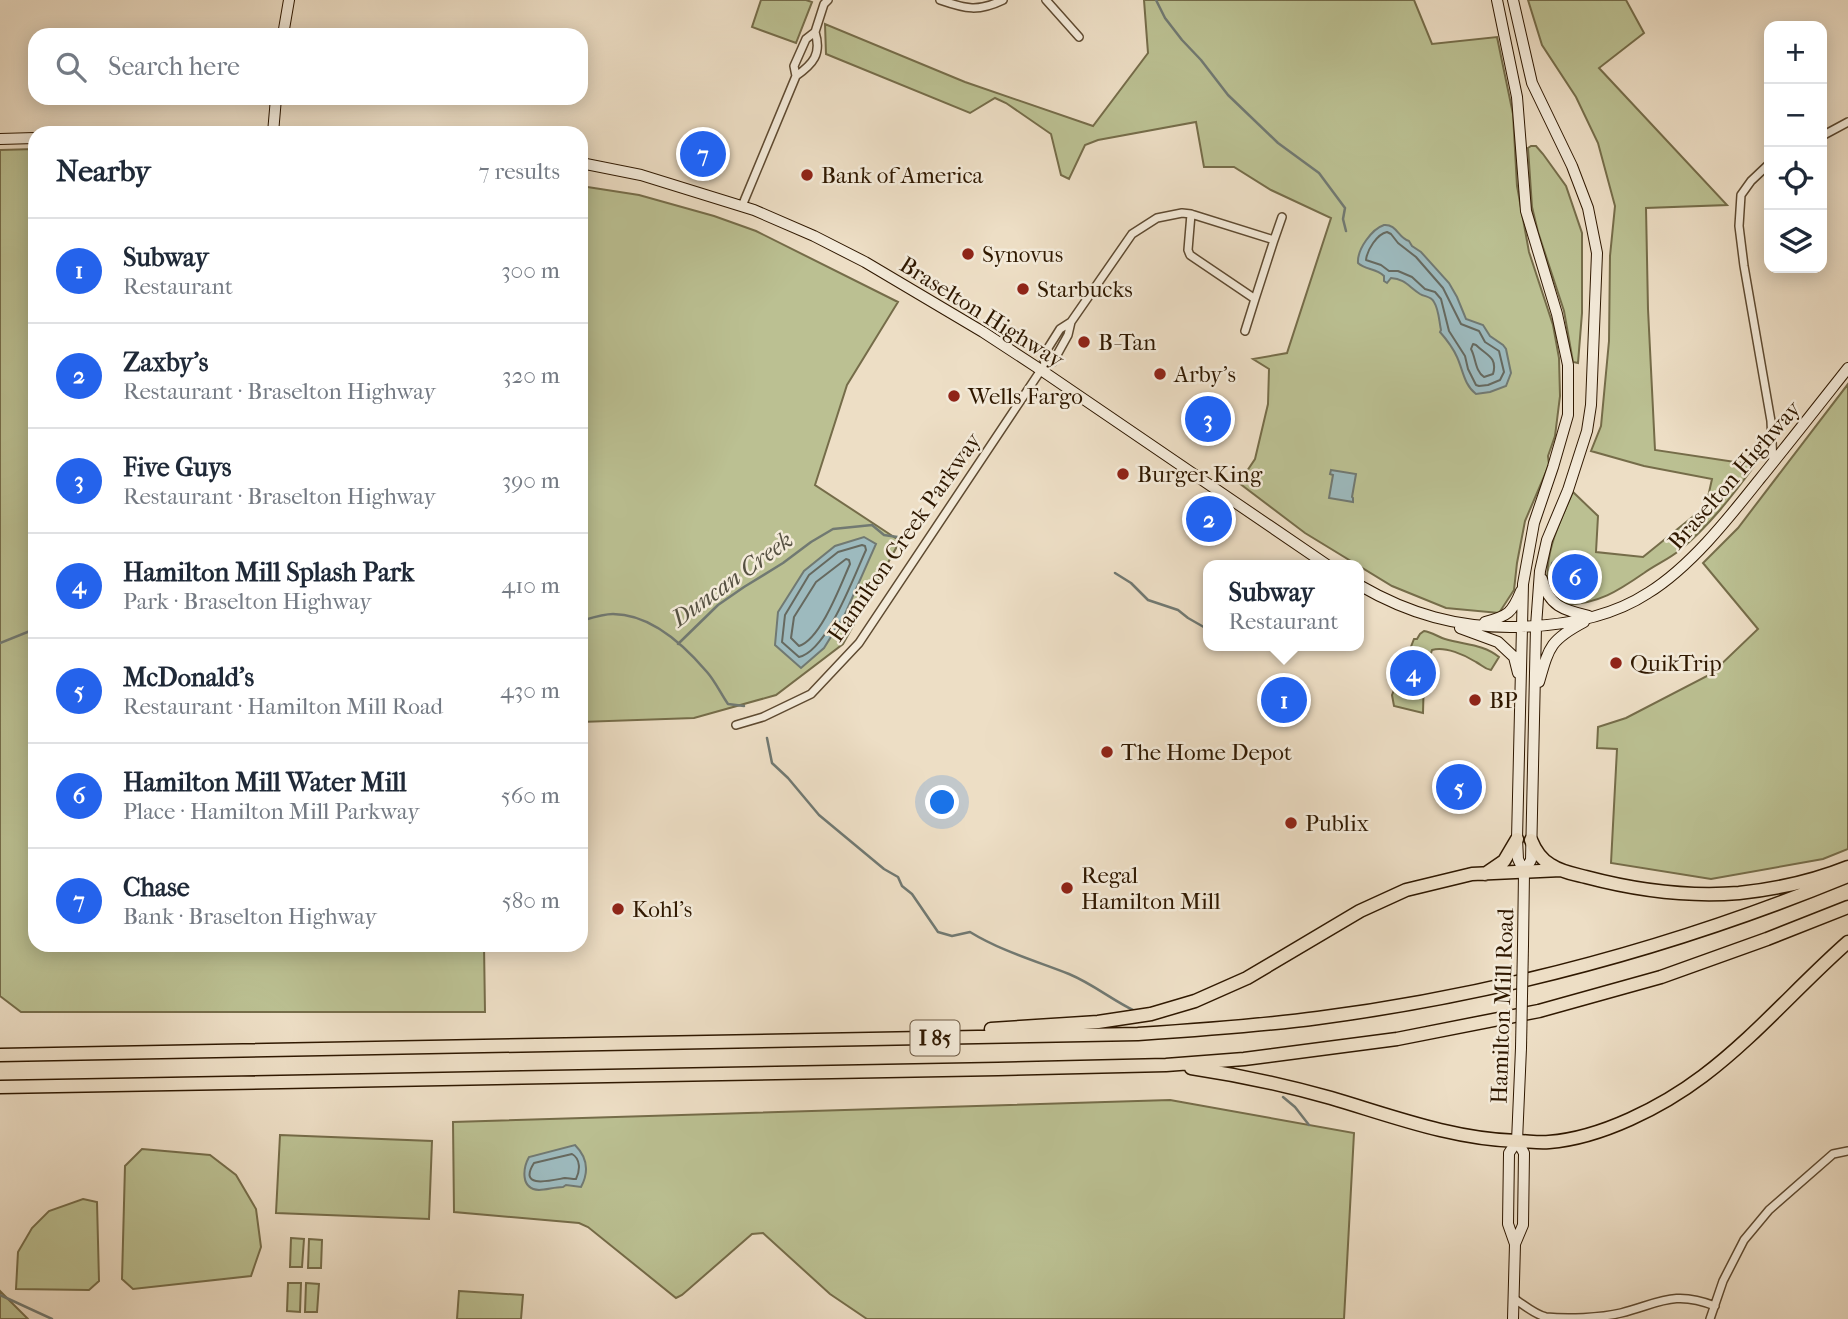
<!DOCTYPE html>
<meta charset="utf-8">
<style>
:root{--surface:#fff;--page:#f6f6f7;--text:#1f2937;--muted:#747a83;--line:#e0e1e3;--accent:#2563eb}
body{margin:0;font-family:"IM FELL French Canon",serif;background:var(--page);color:var(--text)}
.controls{position:absolute;right:21px;top:21px;display:grid;overflow:hidden;border-radius:14px;box-shadow:0 4px 18px #0003}
.controls button{width:63px;height:63px;display:grid;place-items:center;padding:0;border:0;border-bottom:2px solid var(--line);background:var(--surface);color:var(--text);font:35px sans-serif}
.you{position:absolute;left:943px;top:803px;width:24px;height:24px;margin:-18px;border:5px solid #fff;border-radius:50%;background:#1a73e8;box-shadow:0 0 0 10px #1a73e833}
.badge{display:grid;place-items:center;width:46px;height:46px;border-radius:50%;background:var(--accent);color:#fff;font-size:23px;font-weight:700}
.pin{position:absolute;translate:-50% -50%;border:4px solid #fff;box-shadow:0 2px 7px #0006}
.popup{position:absolute;left:1203px;top:560px;width:161px;height:91px;box-sizing:border-box;display:grid;place-content:center;border-radius:14px;background:var(--surface);filter:drop-shadow(0 2px 5px #0005);font-size:23px;white-space:nowrap;color:var(--muted)}
.popup b{font-size:26px;color:var(--text)}
.popup::after{content:'';position:absolute;left:50%;top:100%;margin-left:-14px;border:14px solid transparent;border-top-color:var(--surface)}
.list{margin:0;padding:0;list-style:none}
h2{display:flex;justify-content:space-between;align-items:center;height:91px;margin:0;padding:0 28px;font-size:30px}
h2 small{font-size:23px;font-weight:400;color:var(--muted)}
.list li{display:grid;grid-template-columns:46px 1fr auto;gap:21px;align-items:center;box-sizing:border-box;height:105px;padding:0 28px;border-top:2px solid var(--line)}
.list b{display:block;font-size:26px;white-space:nowrap}
.list p{margin:0;font-size:23px;white-space:nowrap;color:var(--muted)}
.list em{font-size:23px;font-style:normal;color:var(--muted)}
.icon{flex:none;width:38px;height:38px;fill:none;stroke:currentColor;stroke-width:2;stroke-linecap:round;stroke-linejoin:round}
.map{position:relative;flex:none;width:1848px;height:1319px;overflow:hidden}
.search{position:absolute;background:var(--surface);box-shadow:0 4px 18px #0003;left:28px;top:28px;width:560px;height:77px;display:flex;align-items:center;gap:18px;box-sizing:border-box;padding:0 24px;border-radius:21px;color:var(--muted);font-size:26px}
.panel{position:absolute;background:var(--surface);box-shadow:0 4px 18px #0003;left:28px;top:126px;width:560px;height:826px;border-radius:21px}
.map>svg:first-child{display:block}
.green{fill:#bbc092;stroke:#756c49;stroke-width:2;fill-rule:evenodd}
.water{fill:#9dbabe;stroke:#717972;stroke-width:2}
.lines{fill:none;stroke-linecap:round;stroke-linejoin:round}
.shore{stroke:#66695f;stroke-width:2}
.stream{stroke:#717972;stroke-width:2.5}
.street-casing{stroke:#5e4a31;stroke-width:10}
.secondary-casing{stroke:#2f1800;stroke-width:12}
.highway-casing{stroke:#2f1800;stroke-width:15}
.street{stroke:#f3ead9;stroke-width:7}
.secondary{stroke:#f3ead9;stroke-width:10}
.highway{stroke:#eddec5;stroke-width:12}
.secondary-bridge-casing{stroke:#2f1800;stroke-width:12;stroke-linecap:butt}
.secondary-bridge{stroke:#f3ead9;stroke-width:10}
.poi-dot{fill:#8f2418;stroke:#f3ead9;stroke-width:2.5}
.labels{text-anchor:middle;stroke-width:5;stroke-linejoin:round;paint-order:stroke}
.shield{fill:#f3ead9;stroke:#6a5741;stroke-width:2}
.shield-label{font-size:21px;font-weight:bold;fill:#2f1800}
.poi-label{font-size:23px;fill:#2f1800;stroke:#f3ead9;text-anchor:start}
.street-label{font-size:23px;fill:#2f1800;stroke:#f3ead9}
.water-label{font-size:24px;font-style:italic;fill:#565142;stroke:#f3ead9}
</style>
<div class="map">
<svg width="1848" height="1319" viewBox="0 0 1848 1319">
<rect width="100%" height="100%" fill="#eddec5"/>
<filter id="stains"><feTurbulence type="fractalNoise" baseFrequency=".00286" numOctaves="4"/><feColorMatrix values="0 0 0 0 .2 0 0 0 0 .09 0 0 0 0 .02 0 0 0 .5 -.17"/></filter>
<radialGradient id="worn" r=".72"><stop offset=".6" stop-color="#630" stop-opacity="0"/><stop offset="1" stop-color="#630" stop-opacity=".3"/></radialGradient>
<!-- green -->
<path class="green" d="M761 0H806L812 2 796 43 752 27Z
M1144 0H1414L1432 44 1497 37 1513 114 1517 186 1529 252 1553 325 1559 358 1560 396 1555 436 1548 456 1549 465 1525 521 1517 563 1514 590 1499 613 1446 608 1392 586 1305 533 1239 483 1255 459 1268 404 1269 369 1253 359 1287 353 1331 218 1271 190 1234 167H1204L1196 122 1098 140 1085 145 1069 179 1061 175 1051 134 1006 103 995 98 970 113 826 54 825 24 965 82 1093 126 1148 53Z
M1528 0H1626L1644 33 1599 68 1727 205 1646 208 1648 309 1655 450 1755 465C1733 495 1709 526 1680 550 1669 559 1655 565 1644 573 1618 591 1598 604 1565 605L1549 592C1542 557 1559 523 1573 492L1598 516 1596 552 1643 557 1706 506 1712 479 1644 466 1591 451 1601 426 1609 341 1610 256 1615 206 1598 143 1576 97 1542 45ZM1563 570 1565 573 1584 579 1577 590H1574L1570 593 1557 586 1558 577 1556 574Z
M1531 146H1536L1543 154 1566 186 1582 233V313L1578 363 1573 362 1564 311 1538 232 1532 207 1528 148Z
M35 149V945H484L485 1012H21L0 996V150Z
M581 186 639 195 714 216 756 231 898 302 847 385 815 485 900 541 843 644 776 695 694 718 581 722Z
M1848 384V849L1823 859 1711 879 1611 863 1617 749 1597 748 1598 727 1626 718 1711 674 1758 629 1703 563 1738 528Z
M1424 631C1432 632 1438 637 1445 639 1465 645 1483 644 1499 657L1491 670C1484 669 1482 665 1476 662 1465 655 1445 646 1432 650L1424 675 1423 713 1394 706 1392 695 1414 639H1417L1420 634Z
M1170 1100 1354 1133 1344 1319H867L830 1294 763 1233 752 1234 682 1295 676 1298 588 1227 579 1223 454 1212 453 1122Z
M280 1135 432 1141 429 1219 276 1213Z
M142 1149 210 1155 236 1175 256 1209 261 1247 251 1276 133 1289 122 1279 125 1166Z
M83 1199 97 1202 99 1281 89 1290 16 1289 18 1252 32 1228 49 1211Z
M291 1238 304 1239 302 1267H290Z
M309 1239 322 1240 321 1268H308Z
M288 1283H301L300 1312 287 1311Z
M306 1283 319 1284 317 1312H305Z
M0 1291 28 1319H0Z
M459 1291 523 1295 521 1319H457Z"/>
<!-- water -->
<path class="water" d="M1384 225C1397 224 1398 238 1409 241L1412 246 1421 252 1449 283 1457 297 1466 319 1483 325 1490 336 1503 345 1506 349 1511 373 1506 386 1490 392 1476 394C1464 385 1463 370 1457 357 1453 348 1447 340 1440 332L1441 330C1439 321 1439 310 1434 302 1431 296 1425 297 1420 294 1409 287 1405 279 1391 278L1387 283 1384 281V276C1376 268 1365 270 1358 263 1357 249 1372 229 1384 225Z
M1331 470 1356 474 1352 497 1353 498V502L1329 498 1333 475 1330 474Z
M864 537 876 544 845 614 824 648 801 668 775 645 778 612 804 571 835 546Z
M1556 561 1563 563 1565 573 1572 572 1576 577 1587 581V590L1582 592 1574 590C1568 594 1560 595 1557 586L1558 577 1551 570 1552 563Z
M575 1145C588 1158 589 1172 581 1187L566 1185 563 1187C554 1187 547 1190 539 1190 520 1189 523 1168 529 1157Z"/>
<g class="lines">
<!-- shore -->
<path class="shore" d="M1387 232 1391 234 1398 243 1416 257 1443 288 1461 324 1479 331 1485 342 1499 351 1504 372 1500 380 1488 385 1479 386 1476 385 1468 369 1465 356 1449 331 1441 299 1435 292 1425 289 1412 277 1398 271H1389L1381 265 1366 260C1367 250 1377 234 1387 232Z
M1473 344 1476 345C1486 355 1498 357 1493 374L1484 377C1475 371 1476 358 1471 349Z
M862 545 865 546 866 550C854 576 827 651 799 657L782 642 785 615 809 575 838 552Z
M846 559 849 560 850 564C841 584 821 639 799 646L791 638 794 617 816 582Z
M572 1154C581 1159 580 1171 576 1179 572 1179 568 1178 565 1178 553 1180 517 1190 534 1163Z"/>
<!-- stream -->
<path class="stream" d="M1156 0 1165 18 1182 40 1201 60 1228 95 1278 143 1319 173 1345 208 1343 219 1346 231
M1115 573 1131 583 1148 600 1178 610 1188 618 1209 630
M581 621C591 618 603 614 613 614 650 614 684 645 707 672 715 681 721 694 728 704L744 706
M0 643 35 629
M678 644 718 605 744 587 783 563 811 542 833 529 872 525 884 535 904 538
M1228 646 1230 649
M767 738 772 763 788 778 819 815 884 869 898 877 902 886 912 894 938 932 952 936 970 932C1001 951 1036 961 1069 974 1093 984 1112 1000 1135 1011
M1283 1097 1295 1107 1309 1125
M0 1295 52 1319"/>
<!-- street casing -->
<g class="street-casing">
<path id="street" d="M940 0C966 9 978 12 1003 0
M1046 0 1079 37
M815 32C822 54 813 64 796 76L794 66 806 39 815 32 824 4 828 0
M1822 136 1848 122
M1769 164 1751 181 1741 195 1739 226 1744 266 1771 421 1773 463
M742 206 796 76
M1274 240 1282 217
M1245 331 1255 299
M1045 364 1053 362 1068 335 1071 322 1132 234 1157 218 1182 213 1191 214 1274 240 1255 299 1190 255 1188 250 1191 214
M736 725 763 717 811 694 859 643 1045 364 1043 356 1060 329 1071 322
M1513 1298C1523 1304 1535 1315 1546 1317 1567 1319 1600 1318 1621 1313 1660 1303 1674 1290 1715 1306
M1710 1319 1723 1281 1744 1240 1769 1210 1833 1154 1848 1151"/>
</g>
<!-- secondary casing -->
<g class="secondary-casing">
<path id="secondary" d="M1497 0 1517 97 1526 211 1557 314 1568 365V415L1553 467 1534 523 1523 584 1517 839 1518 859 1524 872 1523 945
M1513 0 1532 83 1572 166 1588 208 1597 253 1591 405 1587 431 1568 490 1547 540 1540 571 1536 626 1531 860 1524 872
M283 35 289 0
M273 133 276 98
M0 139 35 138
M581 163 641 175 754 210 814 236 865 262 983 332 1041 370 1327 565
M1542 579C1549 607 1564 610 1589 616
M1359 585C1409 614 1458 628 1516 627 1560 626 1610 618 1648 593 1690 567 1728 519 1759 480 1789 443 1818 406 1848 368
M1485 622C1508 616 1512 613 1521 591
M1460 628 1498 642 1514 657 1518 673
M1539 682C1549 647 1550 640 1584 622
M1515 1244 1508 1224 1509 1153 1517 1141 1521 1048
M1513 1319 1515 1244 1523 1225 1524 1153 1517 1141"/>
</g>
<!-- highway casing -->
<g class="highway-casing">
<path id="highway" d="M1531 840C1535 850 1542 860 1551 865 1561 872 1574 874 1586 877 1635 890 1688 897 1739 893 1777 889 1813 881 1848 867
M1485 874 1504 861 1517 839
M991 1029 1098 1022 1151 1014 1195 1001 1247 978 1360 911 1406 890 1472 874 1561 870
M0 1055 1138 1034C1198 1030 1258 1026 1318 1018 1500 994 1678 946 1848 876
M1191 1068C1238 1075 1285 1085 1331 1098 1392 1116 1452 1139 1517 1141 1527 1141 1538 1143 1549 1142 1601 1138 1662 1107 1703 1076 1756 1036 1799 985 1848 942
M0 1087 998 1069 1166 1065 1244 1059 1397 1039 1539 1011 1661 977 1767 939 1848 907"/>
</g>
<!-- street -->
<use href="#street" class="street"/>
<!-- secondary -->
<use href="#secondary" class="secondary"/>
<!-- highway -->
<use href="#highway" class="highway"/>
<!-- secondary-bridge casing -->
<g class="secondary-bridge-casing">
<path id="secondary-bridge" d="M1521 1048 1523 945"/>
</g>
<!-- secondary-bridge -->
<use href="#secondary-bridge" class="secondary-bridge"/>
</g>
<!-- markers -->
<g class="poi-dot">
<circle cx="807" cy="175" r="7"/>
<circle cx="968" cy="254" r="7"/>
<circle cx="1023" cy="289" r="7"/>
<circle cx="1084" cy="342" r="7"/>
<circle cx="1160" cy="374" r="7"/>
<circle cx="954" cy="396" r="7"/>
<circle cx="1123" cy="474" r="7"/>
<circle cx="1616" cy="663" r="7"/>
<circle cx="1475" cy="700" r="7"/>
<circle cx="1107" cy="752" r="7"/>
<circle cx="1291" cy="823" r="7"/>
<circle cx="1067" cy="888" r="7"/>
<circle cx="618" cy="909" r="7"/>
</g>
<g class="labels">
<!-- shield labels -->
<rect class="shield" x="910.5" y="1020.5" width="49" height="35" rx="5"/>
<g class="shield-label">
<text x="935" y="1045">I 85</text>
</g>
<!-- poi labels -->
<g class="poi-label">
<text x="821" y="183">Bank of America</text>
<text x="982" y="262">Synovus</text>
<text x="1037" y="297">Starbucks</text>
<text x="1098" y="350">B-Tan</text>
<text x="1174" y="382">Arby's</text>
<text x="968" y="404">Wells Fargo</text>
<text x="1137" y="482">Burger King</text>
<text x="1630" y="671">QuikTrip</text>
<text x="1489" y="708">BP</text>
<text x="1121" y="760">The Home Depot</text>
<text x="1305" y="831">Publix</text>
<text x="1081" y="883">Regal<tspan x="1081" dy="26">Hamilton Mill</tspan></text>
<text x="632" y="917">Kohl's</text>
</g>
<!-- street labels -->
<g class="street-label">
<text transform="translate(982 312) rotate(32)" y="8">Braselton Highway</text>
<text transform="translate(1734 475) rotate(-49)" y="8">Braselton Highway</text>
<text transform="translate(904 537) rotate(-55)" y="8">Hamilton Creek Parkway</text>
<text transform="translate(1502 1006) rotate(-88)" y="8">Hamilton Mill Road</text>
</g>
<!-- water labels -->
<g class="water-label">
<text transform="translate(732 579) rotate(-36)" y="8">Duncan Creek</text>
</g>
</g>
<rect width="100%" height="100%" filter="url(#stains)"/>
<rect width="100%" height="100%" fill="url(#worn)"/>
</svg>
<div class="controls">
<button>+</button>
<button>−</button>
<button><svg class="icon" aria-label="locate" viewBox="0 0 24 24"><circle cx="12" cy="12" r="6"/><path d="M12 2v4M12 18v4M2 12h4M18 12h4"/></svg></button>
<button><svg class="icon" aria-label="layers" viewBox="0 0 24 24"><path d="M12 4l9 5-9 5-9-5zM3 14l9 5 9-5"/></svg></button>
</div>
<div class="you"></div>
<div class="pin badge" style="left:1284px;top:700px">1</div>
<div class="popup"><b>Subway</b>Restaurant</div>
<div class="pin badge" style="left:1209px;top:519px">2</div>
<div class="pin badge" style="left:1208px;top:419px">3</div>
<div class="pin badge" style="left:1413px;top:673px">4</div>
<div class="pin badge" style="left:1459px;top:787px">5</div>
<div class="pin badge" style="left:1575px;top:577px">6</div>
<div class="pin badge" style="left:703px;top:154px">7</div>
<div class="search"><svg class="icon" aria-label="search" viewBox="0 0 24 24"><circle cx="10" cy="10" r="6"/><path d="M15 15l6 6"/></svg>Search here</div>
<section class="panel">
<h2>Nearby<small>7 results</small></h2>
<ul class="list">
<li><span class="badge">1</span><div><b>Subway</b><p>Restaurant</p></div><em>300 m</em></li>
<li><span class="badge">2</span><div><b>Zaxby's</b><p>Restaurant · Braselton Highway</p></div><em>320 m</em></li>
<li><span class="badge">3</span><div><b>Five Guys</b><p>Restaurant · Braselton Highway</p></div><em>390 m</em></li>
<li><span class="badge">4</span><div><b>Hamilton Mill Splash Park</b><p>Park · Braselton Highway</p></div><em>410 m</em></li>
<li><span class="badge">5</span><div><b>McDonald's</b><p>Restaurant · Hamilton Mill Road</p></div><em>430 m</em></li>
<li><span class="badge">6</span><div><b>Hamilton Mill Water Mill</b><p>Place · Hamilton Mill Parkway</p></div><em>560 m</em></li>
<li><span class="badge">7</span><div><b>Chase</b><p>Bank · Braselton Highway</p></div><em>580 m</em></li>
</ul>
</section>
</div>
